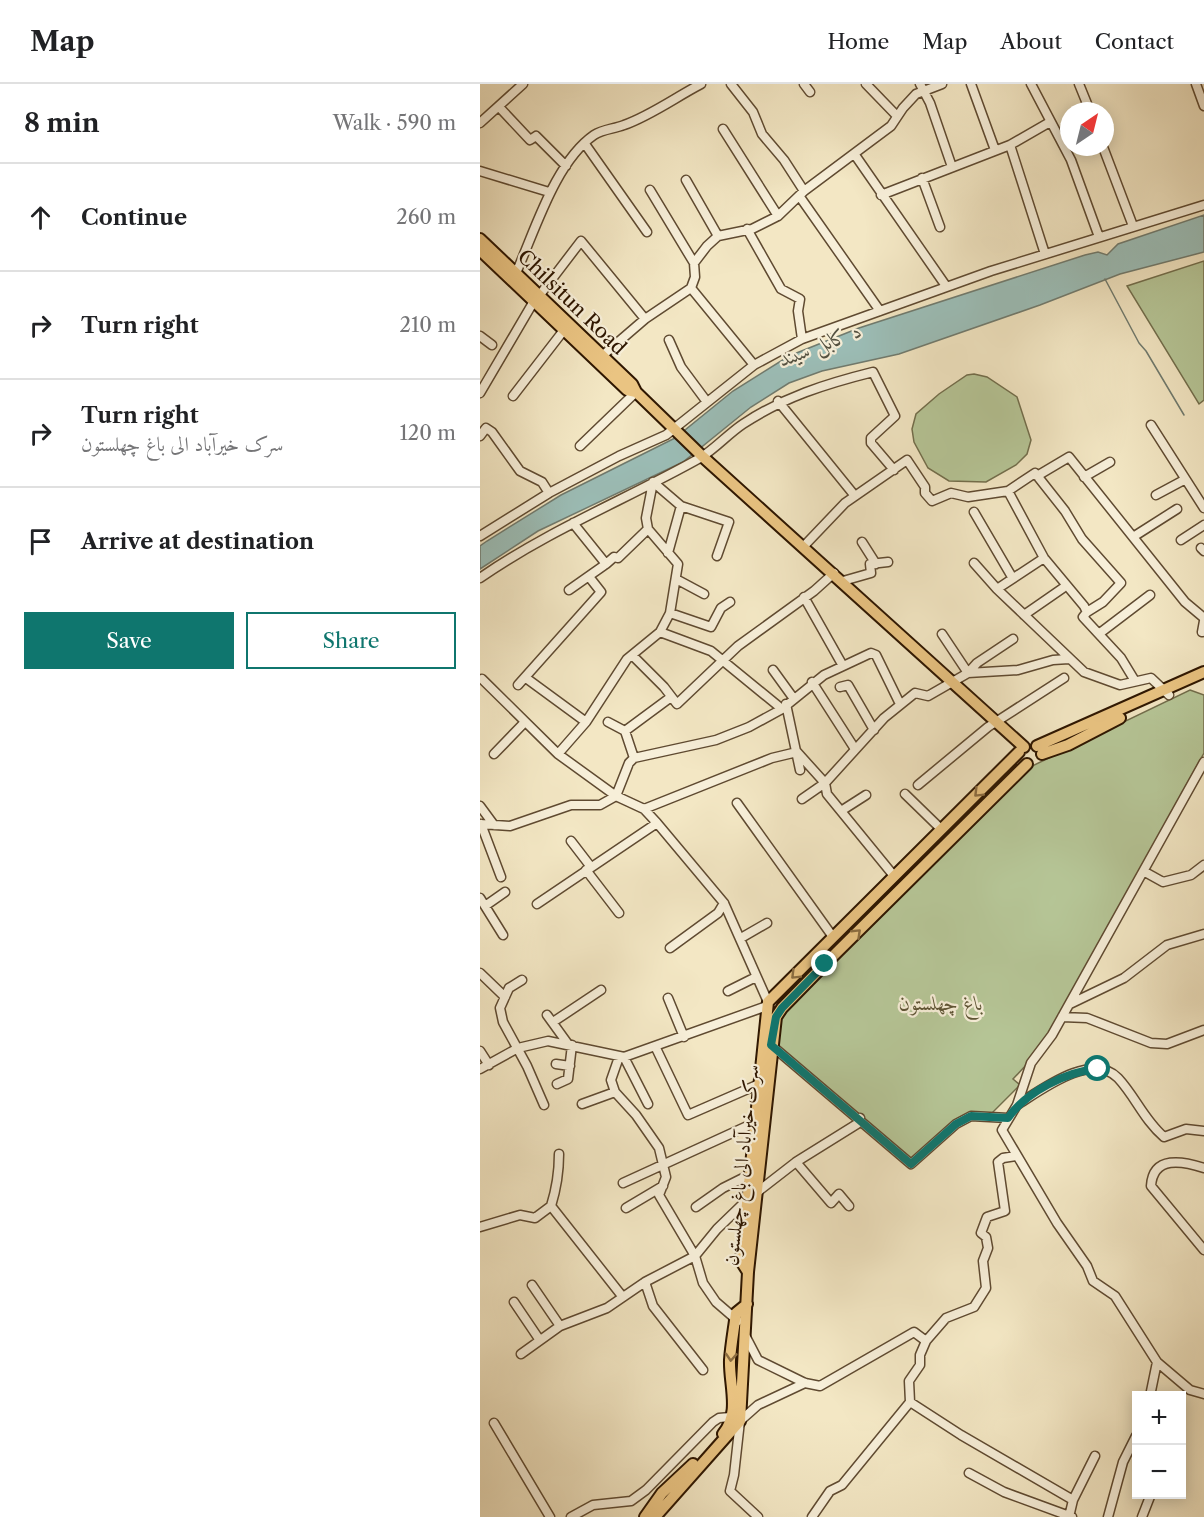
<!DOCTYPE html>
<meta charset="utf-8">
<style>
:root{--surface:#fff;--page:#f6f6f6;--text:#202124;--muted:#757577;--line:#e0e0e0;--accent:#0f766e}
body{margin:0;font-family:"Libre Caslon Text",Amiri,serif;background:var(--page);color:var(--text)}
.controls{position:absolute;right:18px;bottom:18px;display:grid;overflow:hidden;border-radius:0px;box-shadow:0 3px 15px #0003}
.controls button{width:54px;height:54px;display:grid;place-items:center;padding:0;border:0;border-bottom:2px solid var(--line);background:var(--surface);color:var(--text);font:30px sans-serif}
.compass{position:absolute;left:580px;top:18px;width:54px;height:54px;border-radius:50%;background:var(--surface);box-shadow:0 3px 15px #0003;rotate:35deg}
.stop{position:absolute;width:18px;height:18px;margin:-14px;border:4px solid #0f766e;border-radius:50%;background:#fff}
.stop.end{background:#0f766e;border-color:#fff;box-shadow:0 2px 6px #0008}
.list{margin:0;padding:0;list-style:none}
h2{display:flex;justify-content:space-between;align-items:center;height:78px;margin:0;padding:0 24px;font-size:26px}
h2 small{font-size:20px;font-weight:400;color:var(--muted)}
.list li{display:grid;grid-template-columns:39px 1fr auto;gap:18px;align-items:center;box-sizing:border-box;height:108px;padding:0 24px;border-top:2px solid var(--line)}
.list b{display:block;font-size:22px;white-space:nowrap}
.list p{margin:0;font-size:20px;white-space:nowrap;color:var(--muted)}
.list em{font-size:20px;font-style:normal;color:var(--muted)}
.actions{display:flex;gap:12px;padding:18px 24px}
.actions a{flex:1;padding:14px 0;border:2px solid var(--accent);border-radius:0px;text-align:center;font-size:21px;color:var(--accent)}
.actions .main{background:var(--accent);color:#fff}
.icon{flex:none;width:33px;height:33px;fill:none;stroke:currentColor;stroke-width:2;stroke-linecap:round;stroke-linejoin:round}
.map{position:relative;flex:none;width:724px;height:1433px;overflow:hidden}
header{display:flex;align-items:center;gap:36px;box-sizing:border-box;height:84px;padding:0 30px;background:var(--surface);border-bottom:2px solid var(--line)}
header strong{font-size:28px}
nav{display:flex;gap:33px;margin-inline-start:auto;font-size:21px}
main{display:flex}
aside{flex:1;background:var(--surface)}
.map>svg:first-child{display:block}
.green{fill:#b6c697;stroke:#726e4c;stroke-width:1.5}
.water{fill:#9cbfb9;stroke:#707b6f;stroke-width:1.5}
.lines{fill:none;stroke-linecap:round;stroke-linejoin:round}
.stream{stroke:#707b6f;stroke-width:1.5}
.minor-casing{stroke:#5f4a31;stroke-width:11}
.major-casing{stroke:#2e1600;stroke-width:14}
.minor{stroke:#f7efd9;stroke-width:8}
.major{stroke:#eac482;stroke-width:10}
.oneway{stroke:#8c6d41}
.route{stroke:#0f766e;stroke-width:8}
.labels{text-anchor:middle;stroke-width:4.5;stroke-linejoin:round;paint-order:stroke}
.street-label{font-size:20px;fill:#2e1600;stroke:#f7efd9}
.park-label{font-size:20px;font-style:italic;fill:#5e5435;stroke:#f7efd9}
.water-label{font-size:21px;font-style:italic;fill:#545141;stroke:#f7efd9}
</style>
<header>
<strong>Map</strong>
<nav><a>Home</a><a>Map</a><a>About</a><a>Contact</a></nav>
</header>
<main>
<aside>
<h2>8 min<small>Walk · 590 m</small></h2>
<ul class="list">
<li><svg class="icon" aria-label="ahead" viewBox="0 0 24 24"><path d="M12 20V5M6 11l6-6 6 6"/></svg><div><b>Continue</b></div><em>260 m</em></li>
<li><svg class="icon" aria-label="right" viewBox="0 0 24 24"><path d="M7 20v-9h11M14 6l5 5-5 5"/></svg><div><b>Turn right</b></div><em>210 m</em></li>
<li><svg class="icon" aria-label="right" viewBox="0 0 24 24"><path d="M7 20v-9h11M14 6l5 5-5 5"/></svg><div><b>Turn right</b><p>سرک خیرآباد الی باغ چهلستون</p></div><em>120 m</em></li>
<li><svg class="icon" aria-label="arrive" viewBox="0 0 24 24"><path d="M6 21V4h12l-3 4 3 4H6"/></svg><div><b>Arrive at destination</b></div></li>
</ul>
<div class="actions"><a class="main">Save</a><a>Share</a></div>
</aside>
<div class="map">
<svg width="724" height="1433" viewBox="0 0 724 1433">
<rect width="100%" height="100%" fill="#f3e7c4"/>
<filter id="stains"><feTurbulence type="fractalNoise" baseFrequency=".00333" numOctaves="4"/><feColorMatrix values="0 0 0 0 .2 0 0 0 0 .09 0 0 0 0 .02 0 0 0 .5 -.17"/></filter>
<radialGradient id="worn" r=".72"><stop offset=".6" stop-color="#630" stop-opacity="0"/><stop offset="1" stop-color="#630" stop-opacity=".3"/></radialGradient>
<!-- green -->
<path class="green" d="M724 177V316L719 320 647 202Z
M494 290 507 293 537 313 551 356 547 370 536 381 506 398 469 397 448 384 434 358 432 345 436 330 459 310 487 291Z
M710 606 724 611V669L561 965 533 995 540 1001 509 1032 491 1028 431 1078 296 965 302 931 548 684Z"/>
<!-- water -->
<path class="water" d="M724 131V168L640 190 560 221 419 270 342 287 309 299 271 323 203 378 58 447 0 485V462L7 457 81 411 195 354 253 307 309 272 379 244 605 171 618 168 627 171 638 160Z"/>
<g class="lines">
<!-- stream -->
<path class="stream" d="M625 195 659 259 666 267 704 331"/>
<!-- minor casing -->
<g class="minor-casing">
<path id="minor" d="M251 0 273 28 282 50 304 76 324 107
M324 0 330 8
M386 0 417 32
M440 0 450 19 472 83
M491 0 515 66
M551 0 591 76 619 153
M599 0 610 27
M716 0 724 22
M20 24 50 56 56 52 86 82
M0 39 43 0
M243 45 298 132
M105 60 167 148
M530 61 565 170
M623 63 653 142
M375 71 466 202
M0 87 69 108
M442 94 460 143
M206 96 238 152
M170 106 214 179
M401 111 530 61 570 38
M320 113 400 227
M267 145 301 205 320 215 318 227 322 255
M36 189C55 147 75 78 114 51 123 45 134 45 144 41 170 32 196 13 221 0
M211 204 274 281
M59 212 101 157 165 235
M0 252 12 261
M189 256 201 283 227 318
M122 272 165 235 211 204 215 193 214 179 227 162 238 152 272 145 298 132 324 107 411 42 423 24 436 10 462 0
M0 309 54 217
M33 312 84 246
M298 317 375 412
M671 341 724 424
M0 352 6 344 12 348 40 387 62 398 69 409
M100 362 156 308
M557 392 589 373 705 518 724 534
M604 393 630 378
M173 398 201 422 249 438 237 472
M528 407 564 474 604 522 607 528 603 533 641 574 655 597
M676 411 704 396
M494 428 532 493
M0 452 69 409 139 372 186 351 274 281 322 255 511 187 724 121
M653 453 697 425
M701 456 724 441
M382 458 396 480
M324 462 365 419 427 376 445 403V409L452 417 471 409 488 413 528 407 555 389 585 427 602 455 641 499 623 518 607 528
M721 464 724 467
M188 469 201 422
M494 479 517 505 604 588 640 601 671 594 689 611
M126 480 134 473 138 474 168 445
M0 494C69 446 147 415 220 374 235 365 248 350 263 340 304 313 345 300 393 288L415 332 391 354V359L414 386
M196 495 224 510
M363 497 391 489 390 480 408 478
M517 505 564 474
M89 506 126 480 93 439
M324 513 363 582
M190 529 231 543 241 524 250 518
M544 531 583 504
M180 548 231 567 302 625
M722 548 724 537
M620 549 670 511
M462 550 488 589 497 579 533 555
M152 571 184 603 197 620 258 562 334 507 354 489
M293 586 314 615
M46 594 106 638
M2 595 78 670 136 712 164 725 177 739 244 819 288 918
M332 598 375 665
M38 601 121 508 110 494
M360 603 368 601 394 646
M306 620 320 686
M128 638 145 647 154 674
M145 647 191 613
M14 670 44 639
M78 670 106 638 147 575 180 548 190 529 198 480 168 445 166 434 173 398
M438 701 508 643 584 594
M425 710 461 745
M322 715 345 699 404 634 435 609 448 612 488 589 538 586 573 576 589 575
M257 719 353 853
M0 722 14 741
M164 725 292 674 317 668 345 699 347 710 414 792
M361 727 386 711
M0 740 30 742 91 721H120L136 712 149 679 154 674 236 656 269 643 302 625 344 591 391 569 396 571 420 620
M1 740 21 793
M91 757 111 783
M106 786 139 829
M665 788 683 798 711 791 724 781
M0 814 23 851
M57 820 177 739
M5 822 25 808
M261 854 287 839
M190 864 238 829 244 819
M0 889 25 913
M42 896 29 904 20 924 23 938 47 982 64 1021
M248 907 276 893
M188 914 204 953
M590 920 644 894 687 861 724 850
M67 931 88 960
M582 933 607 934 671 959 687 960 724 946
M73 938 121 906
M291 961 431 1080 476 1040 491 1032 528 1034
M175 962 208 1031 277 1001
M0 967 9 981
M139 973 131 996 135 1008 156 1031 179 1064 186 1093 179 1111 215 1172 223 1199 236 1218 258 1237
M144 973 168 1020
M76 980 90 982
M0 985 38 964 68 957 144 973 287 922
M77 1000 88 995 92 961
M102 1020 135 1008
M537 1021C561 1006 612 967 638 994 655 1012 664 1036 684 1053L706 1045 724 1047
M316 1078 351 1119 359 1110 369 1122
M724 1084C703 1077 673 1071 671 1102L724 1166
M143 1099 274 1039
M71 1122 142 1212
M216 1123 243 1104 275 1088
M146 1124 183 1102
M0 1143 40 1131 55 1134 71 1122C76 1106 79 1088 79 1070
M165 1198 173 1222 223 1286
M52 1201 80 1242
M34 1218 59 1255
M266 1253 278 1276 325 1299 340 1302 434 1248 446 1257
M41 1270 80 1242 127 1224 165 1198 215 1172 237 1145 267 1116 316 1078 377 1040 380 1034
M677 1278 710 1306 724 1310
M670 1312 677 1278 635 1212 613 1197 607 1182 577 1139 522 1046 537 1021 551 979 572 951 724 678
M430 1318 481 1351 593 1416
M14 1339 70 1433
M489 1389 524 1408 592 1433
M91 1433 113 1421 151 1417 166 1406 233 1338 239 1334 250 1333
M278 1433 250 1407 254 1391 260 1337 278 1321 325 1299
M332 1433 350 1407 362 1401 430 1318 429 1297 440 1281V1271L446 1257 466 1234 494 1223 506 1204 503 1177 508 1164 506 1153 501 1149 507 1133 525 1127 518 1078 523 1074 536 1072
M589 1433 593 1416 615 1372
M628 1433 643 1378 656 1352
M662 1433 671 1410"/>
</g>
<!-- major casing -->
<g class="major-casing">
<path id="major" d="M0 155 152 300 156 308 223 373 544 663
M0 166 147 306 156 308
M557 662 724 588
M562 670 588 661 640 634
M268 1188 261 1177 288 918 539 668
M243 1350C261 1328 249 1301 250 1276 251 1261 254 1245 256 1229L267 1220
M165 1433 182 1409 213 1380
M175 1433 260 1337 268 1188 296 933 302 924 345 880 547 680"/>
</g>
<!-- minor -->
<use href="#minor" class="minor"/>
<!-- major -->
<use href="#major" class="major"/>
</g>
<!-- one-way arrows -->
<defs><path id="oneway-chevron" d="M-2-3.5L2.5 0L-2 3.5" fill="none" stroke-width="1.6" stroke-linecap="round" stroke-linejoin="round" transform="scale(1.5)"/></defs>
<g class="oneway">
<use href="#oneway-chevron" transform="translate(498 709) rotate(135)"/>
<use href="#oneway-chevron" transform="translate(377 849) rotate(-44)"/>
<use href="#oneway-chevron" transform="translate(315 891) rotate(135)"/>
<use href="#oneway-chevron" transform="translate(251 1273) rotate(94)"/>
</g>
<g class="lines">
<!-- route -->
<path class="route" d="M345 880 302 924 296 933 291 961 431 1080 476 1040 491 1032 528 1034C546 1008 587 987 618 985"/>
</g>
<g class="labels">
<!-- street labels -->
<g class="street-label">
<text transform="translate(92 218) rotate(44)" y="7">Chilsitun Road</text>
<text transform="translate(261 1081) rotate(-84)" y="7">سرک خیرآباد الی باغ چهلستون</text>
</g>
<!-- park labels -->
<g class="park-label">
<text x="461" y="926">باغ چهلستون</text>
</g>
<!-- water labels -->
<g class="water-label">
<text transform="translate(340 261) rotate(-21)" y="7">د کابل سيند</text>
</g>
</g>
<rect width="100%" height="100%" filter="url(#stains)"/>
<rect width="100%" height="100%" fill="url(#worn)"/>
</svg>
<div class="controls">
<button>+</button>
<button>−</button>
</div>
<svg class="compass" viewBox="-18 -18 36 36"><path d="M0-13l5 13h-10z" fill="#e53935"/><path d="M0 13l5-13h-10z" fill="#757577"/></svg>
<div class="stop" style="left:618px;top:985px"></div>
<div class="stop end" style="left:345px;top:880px"></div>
</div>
</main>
